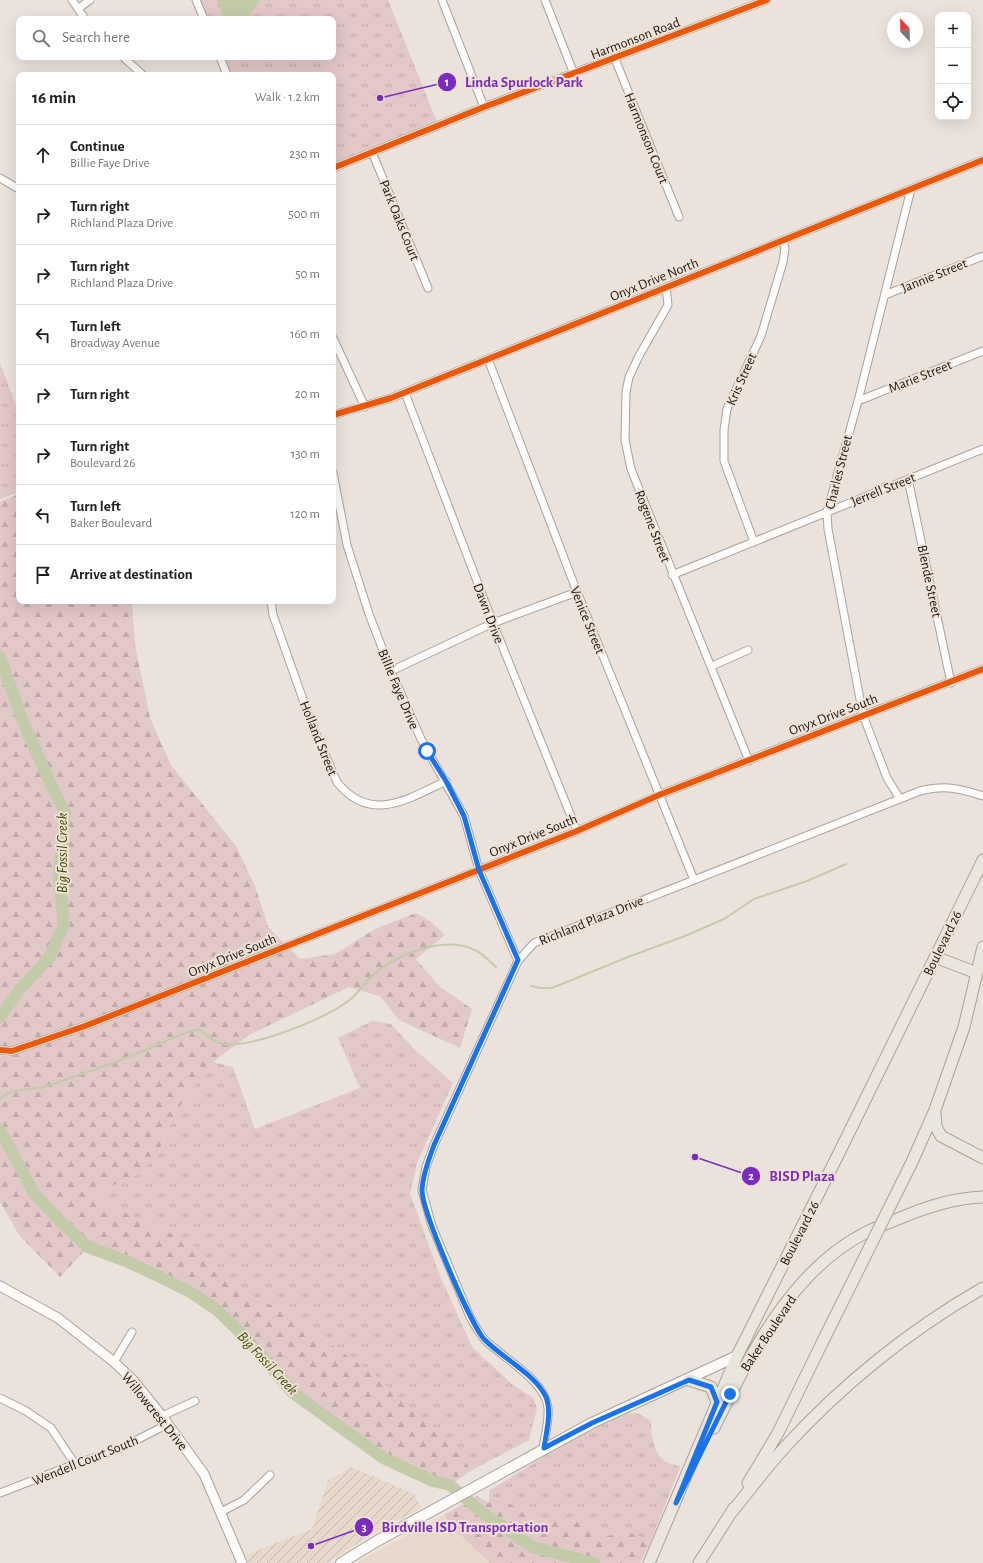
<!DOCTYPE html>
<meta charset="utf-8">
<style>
:root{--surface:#fff;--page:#f6f6f6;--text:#202124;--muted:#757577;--line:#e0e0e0}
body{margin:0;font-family:"Alegreya Sans",sans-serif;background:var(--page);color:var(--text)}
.controls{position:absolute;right:12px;top:12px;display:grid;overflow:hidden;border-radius:8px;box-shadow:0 4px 16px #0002}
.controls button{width:36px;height:36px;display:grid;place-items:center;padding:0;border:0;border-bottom:1px solid var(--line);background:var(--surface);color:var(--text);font:20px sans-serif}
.compass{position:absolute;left:887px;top:12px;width:36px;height:36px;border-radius:50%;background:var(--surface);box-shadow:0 4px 16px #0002;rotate:338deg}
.stop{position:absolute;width:12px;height:12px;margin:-9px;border:3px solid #1a73e8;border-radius:50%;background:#fff}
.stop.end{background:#1a73e8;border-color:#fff;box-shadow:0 1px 4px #0008}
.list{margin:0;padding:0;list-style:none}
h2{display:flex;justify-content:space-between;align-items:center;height:52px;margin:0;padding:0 16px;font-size:17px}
h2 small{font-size:13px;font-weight:400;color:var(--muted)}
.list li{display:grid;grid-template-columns:26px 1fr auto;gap:12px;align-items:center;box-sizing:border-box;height:60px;padding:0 16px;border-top:1px solid var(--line)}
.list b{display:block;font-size:15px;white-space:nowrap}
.list p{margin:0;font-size:13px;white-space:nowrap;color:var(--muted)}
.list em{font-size:13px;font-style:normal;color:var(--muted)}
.icon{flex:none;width:22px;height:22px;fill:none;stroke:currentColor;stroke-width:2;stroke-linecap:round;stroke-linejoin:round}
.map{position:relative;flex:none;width:983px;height:1563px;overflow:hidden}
.search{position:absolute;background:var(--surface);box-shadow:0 4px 16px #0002;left:16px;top:16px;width:320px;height:44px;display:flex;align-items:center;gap:10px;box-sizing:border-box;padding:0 14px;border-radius:8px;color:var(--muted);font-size:15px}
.panel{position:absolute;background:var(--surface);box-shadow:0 4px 16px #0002;left:16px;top:72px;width:320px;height:532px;border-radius:8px}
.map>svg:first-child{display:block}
.built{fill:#e7d8ca}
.industrial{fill:url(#industrial-furrows)}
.grass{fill:url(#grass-tufts)}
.forest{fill:url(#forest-firs)}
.water{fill:#c4cba9}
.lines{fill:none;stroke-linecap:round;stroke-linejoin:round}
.stream{stroke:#c4cba9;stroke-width:2}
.river{stroke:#c4cba9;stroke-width:12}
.minor-casing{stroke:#a6a19b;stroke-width:9}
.tertiary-casing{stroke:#a6a19b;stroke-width:11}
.secondary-casing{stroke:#a6a19b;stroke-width:12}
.primary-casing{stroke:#a9a190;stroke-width:13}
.minor{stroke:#fcfbfa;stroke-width:7}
.tertiary{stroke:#fcfbfa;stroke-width:9}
.secondary{stroke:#fcfbfa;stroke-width:10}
.primary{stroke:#eae6de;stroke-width:11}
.primary-bridge-casing{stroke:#a9a190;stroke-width:13;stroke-linecap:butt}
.primary-bridge{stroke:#eae6de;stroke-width:11}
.cycleway-casing{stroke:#f0e2d5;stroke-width:8}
.cycleway{stroke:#e8590c;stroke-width:6}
.route{stroke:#1a73e8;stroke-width:5}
.labels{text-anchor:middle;stroke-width:4;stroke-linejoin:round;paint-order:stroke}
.street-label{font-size:14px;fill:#1a1510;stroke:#f0e2d5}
.water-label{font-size:15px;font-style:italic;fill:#3c4c00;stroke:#f0e2d5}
.leader{fill:none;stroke:#7b2cbf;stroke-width:1.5}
.callout-dot{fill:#7b2cbf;stroke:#f0e2d5;stroke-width:1.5}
.mark-label{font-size:12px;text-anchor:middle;font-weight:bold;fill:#fff}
.callout-label{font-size:15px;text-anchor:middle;font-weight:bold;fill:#7b2cbf;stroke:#f0e2d5;stroke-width:4;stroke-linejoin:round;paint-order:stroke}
</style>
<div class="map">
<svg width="983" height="1563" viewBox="0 0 983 1563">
<defs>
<pattern id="industrial-furrows" width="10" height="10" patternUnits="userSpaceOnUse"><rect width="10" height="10" fill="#e7d8ca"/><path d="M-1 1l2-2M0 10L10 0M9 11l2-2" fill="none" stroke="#c6b8ac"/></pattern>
<pattern id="grass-tufts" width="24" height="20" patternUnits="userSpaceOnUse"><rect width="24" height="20" fill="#e2c8c7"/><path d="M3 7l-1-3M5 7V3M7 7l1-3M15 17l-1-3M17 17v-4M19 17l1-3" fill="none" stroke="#c1abaa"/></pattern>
<pattern id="forest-firs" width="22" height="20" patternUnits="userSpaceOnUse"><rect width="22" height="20" fill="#e2c8c7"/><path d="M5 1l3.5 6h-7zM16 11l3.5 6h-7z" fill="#c1abaa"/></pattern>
</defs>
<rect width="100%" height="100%" fill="#eae2db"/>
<!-- built -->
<path class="built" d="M444 1515 451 1526 490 1563H356Z"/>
<!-- industrial -->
<path class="industrial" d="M351 1467 414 1494 421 1508 367 1537 327 1563H249L246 1555 312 1529 328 1481Z"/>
<!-- grass -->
<path class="grass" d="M199 0H388L437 122 333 163V75H230L222 57H333V19H206Z
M0 363 19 413V492L0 499Z
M372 1021 391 1024 412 1047 453 1083 417 1163 410 1194 440 1276 472 1347 512 1384 533 1398 537 1408 529 1440 472 1470 446 1440 417 1417 376 1376 287 1313 232 1287 190 1242 101 1202 98 1191 141 1173 159 1151 175 1113 213 1062 233 1067 255 1129 360 1088 338 1038Z
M637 1413 651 1421C651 1433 653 1451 663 1460 667 1463 675 1465 680 1467L650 1543C631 1531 628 1530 607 1536L586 1524 565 1519 532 1520 508 1502 489 1496 490 1490 573 1439 627 1414Z"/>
<!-- forest -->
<path class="forest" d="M19 494V601H132L135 645 150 718 171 765 236 846 256 889 268 927 300 959 335 954 375 929 416 913 431 922 445 935 416 959 440 987 472 1009 460 1048 399 1020 380 996 349 987 249 1035 213 1062 175 1113 159 1151 141 1173 98 1192 101 1202 190 1242 232 1287 287 1313 376 1376 417 1416 446 1440 472 1470 450 1485 383 1458 293 1393 247 1339 217 1310 192 1293 126 1261 88 1247 60 1277 19 1235 0 1202V502Z
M477 1496 489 1503V1496L508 1502 532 1520 565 1519 586 1524 607 1536C628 1530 631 1531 650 1543L640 1563H490L451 1526 444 1515Z"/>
<!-- water -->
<path class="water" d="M217 0H260L247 19H224Z"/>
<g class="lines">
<!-- stream -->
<path class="stream" d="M531 986 540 988H552L628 957 685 936 724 919 754 899 807 881 846 864
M0 1099C11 1087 32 1091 47 1086 80 1075 115 1063 148 1049 167 1041 178 1034 199 1029 205 1034 215 1043 222 1044 254 1048 328 1018 352 998 360 991 365 982 373 975 397 954 446 934 477 951 484 955 490 962 496 967"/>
<!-- river -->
<path class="river" d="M0 657 22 719 52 787 65 812 59 877 64 925 49 958 20 989 0 1017
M0 1130 34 1193 59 1220 88 1247 126 1261 156 1275 192 1293 217 1310 247 1339 293 1393 383 1458 433 1481 450 1485 483 1513 533 1547 594 1563"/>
<!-- minor casing -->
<g class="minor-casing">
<path id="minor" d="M72 0 85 19
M196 0 204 19
M442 0 484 107
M545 0 574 74
M79 8 90 0
M123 57 143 75
M220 57 227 75
M615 59 679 217
M372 152 428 288
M333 168 484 107 767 0
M0 178 19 189
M666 287 668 305 639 356 629 377 626 392 625 440 631 469 639 489 749 761
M885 295 983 256
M333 338 365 407
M488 359 577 592 694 880
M405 393 493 623 577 831
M858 401 983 351
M333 415 391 398 983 160
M333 473 347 545 369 614 391 671 421 739 464 816 479 870 518 961
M908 479 951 683
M754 542 724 461V430L727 409 761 336 783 262 785 248 783 240
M672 575 983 449
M271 601 273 615 311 722 337 782C370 824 408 799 446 781
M712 666 748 650
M391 671 493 623 577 592
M900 799 887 778 863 715 828 529 827 512 858 401 911 189
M0 1050 12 1051 85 1026 577 831 659 795 983 669
M114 1362 132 1332
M0 1398 26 1411 51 1428 75 1464
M162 1416 195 1401
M543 1448C545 1436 549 1421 548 1408 546 1381 503 1358 485 1340 479 1333 474 1324 470 1317L432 1226 422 1190 426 1167 434 1145 518 961 534 943 920 791C945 785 959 788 983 796
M0 1493 75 1464 119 1449 168 1424
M221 1512 244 1500 270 1475"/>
</g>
<!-- tertiary casing -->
<g class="tertiary-casing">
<path id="tertiary" d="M0 1286 58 1318 114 1362 133 1380 162 1416 204 1474 242 1563"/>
</g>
<!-- secondary casing -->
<g class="secondary-casing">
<path id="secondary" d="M341 1563 377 1541 592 1423 737 1356"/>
</g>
<!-- primary casing -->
<g class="primary-casing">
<path id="primary" d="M935 957 977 973
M935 1113 936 1127 941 1136 983 1158
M912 1162 935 1110 964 1027 983 947
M689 1380 711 1387 717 1402
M714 1428C749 1356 792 1269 867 1232 877 1227 888 1223 898 1219 926 1207 953 1198 983 1197
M748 1483 778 1433 822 1343
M731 1513C749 1491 766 1468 785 1447 842 1385 910 1330 983 1288
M649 1563 737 1356 837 1157 983 860
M699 1563 734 1508"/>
</g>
<!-- minor -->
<use href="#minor" class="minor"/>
<!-- tertiary -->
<use href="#tertiary" class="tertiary"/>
<!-- secondary -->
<use href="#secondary" class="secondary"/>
<!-- primary -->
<use href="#primary" class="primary"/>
<!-- primary-bridge casing -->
<g class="primary-bridge-casing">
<path id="primary-bridge" d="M822 1343 912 1162"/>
</g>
<!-- primary-bridge -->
<use href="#primary-bridge" class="primary-bridge"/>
<!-- cycleway casing -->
<g class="cycleway-casing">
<path id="cycleway" d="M333 168 484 107 767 0
M333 415 391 398 983 160
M0 1050 12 1051 85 1026 577 831 659 795 983 669"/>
</g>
<!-- cycleway -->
<use href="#cycleway" class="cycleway"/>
</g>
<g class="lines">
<!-- route -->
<path class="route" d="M427 751 446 781 464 816 479 870 518 960 434 1145C429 1159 423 1173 422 1189 421 1209 470 1323 484 1339 502 1358 535 1374 546 1397 552 1412 546 1433 544 1448L592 1423 689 1380 711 1387 717 1402 676 1503 730 1394"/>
</g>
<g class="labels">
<!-- street labels -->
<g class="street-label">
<text transform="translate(635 38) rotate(-21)" y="5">Harmonson Road</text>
<text transform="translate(647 138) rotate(68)" y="5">Harmonson Court</text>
<text transform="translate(400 220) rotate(68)" y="5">Park Oaks Court</text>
<text transform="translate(934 275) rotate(-22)" y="5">Jannie Street</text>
<text transform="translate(654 279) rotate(-22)" y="5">Onyx Drive North</text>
<text transform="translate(920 376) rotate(-22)" y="5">Marie Street</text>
<text transform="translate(741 379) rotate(-66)" y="5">Kris Street</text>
<text transform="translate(838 472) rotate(-76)" y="5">Charles Street</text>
<text transform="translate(883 489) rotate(-22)" y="5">Jerrell Street</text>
<text transform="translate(653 526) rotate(69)" y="5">Rogene Street</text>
<text transform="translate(930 581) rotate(78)" y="5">Blende Street</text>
<text transform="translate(489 613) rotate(69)" y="5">Dawn Drive</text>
<text transform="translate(588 620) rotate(68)" y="5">Venice Street</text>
<text transform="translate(399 689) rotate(67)" y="5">Billie Faye Drive</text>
<text transform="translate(833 714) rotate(-21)" y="5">Onyx Drive South</text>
<text transform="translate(319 738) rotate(68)" y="5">Holland Street</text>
<text transform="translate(533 835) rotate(-22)" y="5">Onyx Drive South</text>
<text transform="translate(591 920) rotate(-22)" y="5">Richland Plaza Drive</text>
<text transform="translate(942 943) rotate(-64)" y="5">Boulevard 26</text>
<text transform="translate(232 955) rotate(-22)" y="5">Onyx Drive South</text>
<text transform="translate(799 1233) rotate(-63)" y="5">Boulevard 26</text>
<text transform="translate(768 1333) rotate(-56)" y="5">Baker Boulevard</text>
<text transform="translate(155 1411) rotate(51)" y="5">Willowcrest Drive</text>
<text transform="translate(85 1460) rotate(-22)" y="5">Wendell Court South</text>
</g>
<!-- water labels -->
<g class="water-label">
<text transform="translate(62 853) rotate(-90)" y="5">Big Fossil Creek</text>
<text transform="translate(268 1363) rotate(47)" y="5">Big Fossil Creek</text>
</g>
</g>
<!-- callouts -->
<path class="leader" d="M380 98L447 82M695 1157L751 1176M311 1546L364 1527"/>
<g class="callout-dot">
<circle cx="380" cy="98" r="4"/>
<circle cx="695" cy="1157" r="4"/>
<circle cx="311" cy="1546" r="4"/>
<circle cx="447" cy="82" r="10"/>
<circle cx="751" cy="1176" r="10"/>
<circle cx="364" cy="1527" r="10"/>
</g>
<g class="mark-label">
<text x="447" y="86">1</text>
<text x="751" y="1180">2</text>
<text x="364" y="1531">3</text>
</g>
<g class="callout-label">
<text x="524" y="87">Linda Spurlock Park</text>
<text x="802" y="1181">BISD Plaza</text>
<text x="465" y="1532">Birdville ISD Transportation</text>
</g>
</svg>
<div class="controls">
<button>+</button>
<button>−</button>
<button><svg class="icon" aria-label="locate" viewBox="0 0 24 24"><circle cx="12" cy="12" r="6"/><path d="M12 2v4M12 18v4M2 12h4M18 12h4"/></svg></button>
</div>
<svg class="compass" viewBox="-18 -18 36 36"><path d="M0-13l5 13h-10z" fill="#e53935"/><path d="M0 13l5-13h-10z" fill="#757577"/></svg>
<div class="stop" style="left:427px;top:751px"></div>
<div class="stop end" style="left:730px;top:1394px"></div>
<div class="search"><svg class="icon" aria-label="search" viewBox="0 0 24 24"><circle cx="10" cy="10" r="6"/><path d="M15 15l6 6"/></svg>Search here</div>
<section class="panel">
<h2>16 min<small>Walk · 1.2 km</small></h2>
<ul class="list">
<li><svg class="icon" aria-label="ahead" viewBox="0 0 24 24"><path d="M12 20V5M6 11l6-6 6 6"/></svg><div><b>Continue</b><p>Billie Faye Drive</p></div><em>230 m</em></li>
<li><svg class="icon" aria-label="right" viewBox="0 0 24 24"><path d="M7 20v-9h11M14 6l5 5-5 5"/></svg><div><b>Turn right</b><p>Richland Plaza Drive</p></div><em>500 m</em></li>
<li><svg class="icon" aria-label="right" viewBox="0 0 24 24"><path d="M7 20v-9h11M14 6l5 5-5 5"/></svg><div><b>Turn right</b><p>Richland Plaza Drive</p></div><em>50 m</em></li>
<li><svg class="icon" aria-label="left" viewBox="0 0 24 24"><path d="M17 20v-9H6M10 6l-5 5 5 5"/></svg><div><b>Turn left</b><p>Broadway Avenue</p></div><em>160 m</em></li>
<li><svg class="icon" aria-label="right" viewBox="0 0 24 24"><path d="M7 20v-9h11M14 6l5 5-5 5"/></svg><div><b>Turn right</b></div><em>20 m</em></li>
<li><svg class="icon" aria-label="right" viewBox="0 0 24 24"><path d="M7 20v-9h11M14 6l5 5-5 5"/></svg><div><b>Turn right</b><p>Boulevard 26</p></div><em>130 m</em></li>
<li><svg class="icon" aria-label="left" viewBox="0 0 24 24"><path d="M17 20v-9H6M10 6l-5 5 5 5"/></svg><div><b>Turn left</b><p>Baker Boulevard</p></div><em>120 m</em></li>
<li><svg class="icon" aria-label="arrive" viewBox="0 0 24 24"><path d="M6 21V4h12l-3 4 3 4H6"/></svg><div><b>Arrive at destination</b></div></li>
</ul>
</section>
</div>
